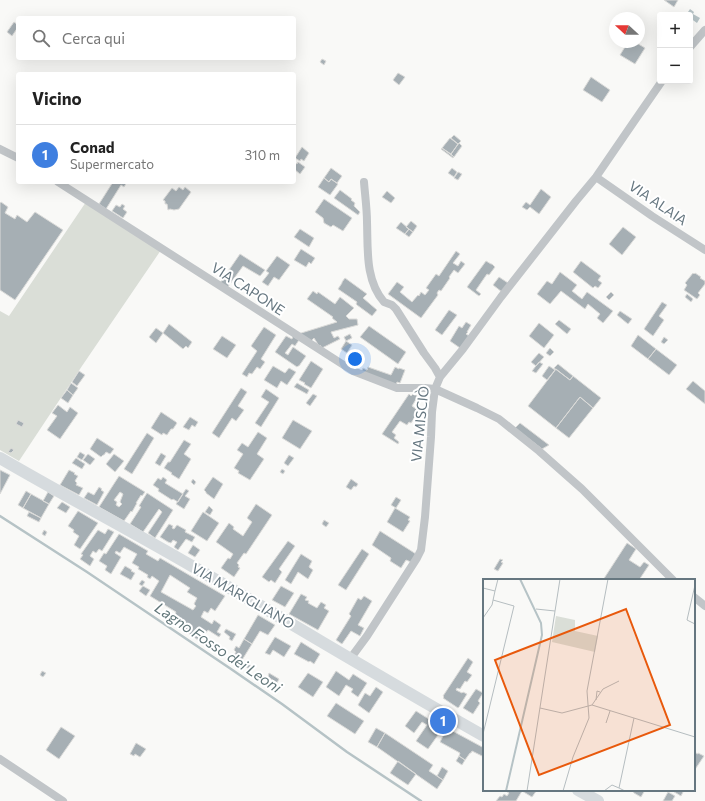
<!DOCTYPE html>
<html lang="it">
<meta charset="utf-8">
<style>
:root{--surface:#fff;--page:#f2f2f2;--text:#222;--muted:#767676;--line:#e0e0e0;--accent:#0f766e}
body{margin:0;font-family:Commissioner,sans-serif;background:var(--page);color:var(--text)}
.controls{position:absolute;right:12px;top:12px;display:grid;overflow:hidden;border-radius:4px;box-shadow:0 4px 16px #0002}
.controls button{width:36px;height:36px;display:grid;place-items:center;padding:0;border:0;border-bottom:1px solid var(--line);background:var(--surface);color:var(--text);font:20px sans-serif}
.compass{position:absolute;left:609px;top:12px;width:36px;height:36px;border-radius:50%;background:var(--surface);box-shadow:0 4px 16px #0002;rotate:291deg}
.you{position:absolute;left:355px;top:359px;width:14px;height:14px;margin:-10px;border:3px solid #fff;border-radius:50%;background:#1a73e8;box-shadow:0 0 0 6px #1a73e833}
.badge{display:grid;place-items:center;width:26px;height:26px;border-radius:50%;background:var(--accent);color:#fff;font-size:13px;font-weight:700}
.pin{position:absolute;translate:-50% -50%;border:2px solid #fff;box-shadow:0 1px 4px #0006}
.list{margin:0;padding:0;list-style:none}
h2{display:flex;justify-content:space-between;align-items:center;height:52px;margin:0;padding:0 16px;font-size:17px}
h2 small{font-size:13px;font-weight:400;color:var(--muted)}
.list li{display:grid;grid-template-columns:26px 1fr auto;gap:12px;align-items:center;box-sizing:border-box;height:60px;padding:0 16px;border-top:1px solid var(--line)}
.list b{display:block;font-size:15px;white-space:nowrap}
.list p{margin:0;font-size:13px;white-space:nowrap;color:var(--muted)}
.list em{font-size:13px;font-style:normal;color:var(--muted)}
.icon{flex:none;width:22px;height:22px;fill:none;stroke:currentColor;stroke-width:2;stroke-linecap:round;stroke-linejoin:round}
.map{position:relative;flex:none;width:705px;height:801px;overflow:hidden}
.search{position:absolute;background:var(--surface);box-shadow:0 4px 16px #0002;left:16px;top:16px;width:280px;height:44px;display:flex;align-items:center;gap:10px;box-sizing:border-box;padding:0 14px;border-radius:4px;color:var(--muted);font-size:15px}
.panel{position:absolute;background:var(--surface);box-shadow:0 4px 16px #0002;left:16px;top:72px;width:280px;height:112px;border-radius:4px}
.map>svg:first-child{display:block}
.green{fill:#daded7}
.water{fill:#b6c3c6}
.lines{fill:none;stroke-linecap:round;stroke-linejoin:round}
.stream{stroke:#b6c3c6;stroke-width:2.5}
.building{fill:#a6afb4;stroke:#dbdbd9;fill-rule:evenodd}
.street{stroke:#c1c5c8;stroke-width:8}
.secondary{stroke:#d6dbde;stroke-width:12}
.labels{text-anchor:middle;stroke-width:4;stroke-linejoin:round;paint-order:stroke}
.street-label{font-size:14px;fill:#667780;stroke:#fff}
.water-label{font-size:15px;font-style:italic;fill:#617679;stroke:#fff}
.inset-river{fill:none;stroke:#b6c3c6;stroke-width:2}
.inset-road{fill:none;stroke:#b5bdc0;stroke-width:1}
.view{fill:#e8590c;fill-opacity:0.15;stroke:#e8590c;stroke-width:2}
.inset-edge{fill:none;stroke:#667780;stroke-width:2}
</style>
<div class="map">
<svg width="705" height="801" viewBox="0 0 705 801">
<rect width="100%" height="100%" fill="#f9f9f7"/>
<!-- green -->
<path class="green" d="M86 202 161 250 82 366 19 461 0 450V311L9 316Z"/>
<!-- water -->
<path class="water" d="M690 9 694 12 693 14 700 18 697 23 690 18V15H688L689 13 688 12Z"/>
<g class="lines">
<!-- stream -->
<path class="stream" d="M0 516 87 572 231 669 282 704 347 752 421 801"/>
</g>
<!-- building -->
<path class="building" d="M664 0H678L674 7Z
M14 22 18 25V27L12 36 7 32Z
M628 42H635L645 48 635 64 620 55Z
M322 59 326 61 324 65 320 62Z
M398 73 405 77 399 85 393 80Z
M591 77 610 90 602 102 583 90Z
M454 135 461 141 458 144 451 138Z
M450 138 458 144 451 154 442 148Z
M459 143 462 146 454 157 451 154Z
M302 147 309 153 304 161 301 159 300 161 295 158Z
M442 148 454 157 453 158 441 149Z
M294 162 297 164 298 162 305 167 300 174 294 169Z
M331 168 342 176 337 183 331 179 329 182 324 178Z
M452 168 457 172 454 177 448 173Z
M458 172 462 174 458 180 454 178Z
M324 178 329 182 331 179 338 184 330 195 318 187Z
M113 182H127L124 187 121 185 106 209 99 204Z
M179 187 183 190 185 187 191 192 179 209 174 210 170 209 168 210 167 204H165V201L163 200 172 188 176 191Z
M541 189 551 197 539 214 530 207 527 210 522 207 526 202 530 205Z
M340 190 352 199 351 200 355 203 354 206 360 212 358 215 334 198Z
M387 191 395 198 391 203 382 197Z
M324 199 352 218 343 231 333 225 331 227 324 223 323 218 315 212Z
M1 202 8 207 5 213 15 219 17 215 27 222 35 212 63 230 15 300 0 290V203Z
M122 204 125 206 123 209 127 212 123 218 112 211 116 205 120 207Z
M411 221 417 226 413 232 406 227Z
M401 222 409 229 405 234 396 228Z
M623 227 636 237 622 255 609 244Z
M300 229 314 238 309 247 294 237Z
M409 229 413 232 409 237 405 234Z
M301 249 315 258 311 264 309 262 306 267 294 260Z
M456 251 460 254 453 263 458 266 461 261 465 264 458 273 454 270 449 277 450 278 441 291 439 290 437 293 438 295 421 318 388 294 397 282 404 287 400 292 412 302 418 295 419 296 421 292 425 295 429 290 426 288 436 274 439 276Z
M240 254 265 270 260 276 243 266 227 288 220 283Z
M277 256 290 265 279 280 274 277 268 286 262 282 269 273 266 271Z
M486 261 491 264H492L495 267 489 275 487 274 476 290 481 294 479 296 467 287Z
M581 261 601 276 598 280 602 283 598 288 595 286 593 288 573 272Z
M560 272 577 285 572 291 582 299 587 292 613 311 603 323 597 318 600 314 588 304 585 309 561 291 550 304 537 294 547 281 552 284Z
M693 273 694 274 695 273 701 277 700 278 705 281V284L698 293 700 295 697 299 684 290 687 285 685 283Z
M499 277 508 283 502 292 493 285Z
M345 278 367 294 363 298 377 310 372 316 357 305 356 304 357 302 338 289 342 283V282Z
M313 291 317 294 318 292 335 304 340 297 354 308 346 316 349 319H357L358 325 331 332 334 338 338 336 340 339 322 348 320 345 319 346 314 338 310 342 298 334 337 322 332 318 333 317 307 299Z
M611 292 614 295 609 300 606 297Z
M687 294 693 299 691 302 685 297Z
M662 302 667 305 659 316 664 320 653 336 644 329Z
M449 310 457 315 442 335 435 330Z
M620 311 632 319 628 324 617 315Z
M559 320 571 329 567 334 555 324Z
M466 322 471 325 467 332H468L466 334 469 336 460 348 450 341 459 326 462 328Z
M539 323 554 335 544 348 529 336Z
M169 324 192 342 188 348 186 346 183 349 163 333Z
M369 326 406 352 398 364 360 337Z
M264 327 276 335 261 359 265 362 260 369 257 367 252 374 249 373 247 377 242 374 257 351 251 346Z
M156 328 163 333 156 343 149 337Z
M350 334 352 338 346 341 344 337Z
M638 335 656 349 648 359 631 346Z
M222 336 236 345 227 358 213 349Z
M286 336 292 339 293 336 299 340 295 346 292 344 285 353 288 355 293 347 306 356 299 366H298L297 367 275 352Z
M664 337 668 340 664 344 661 342Z
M346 341 352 345 347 353 341 349Z
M550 348 554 352 550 356 546 353Z
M656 349 677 365 669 375 648 359Z
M539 353 544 357 536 366 531 362Z
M311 361 323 369 311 388 304 384 305 383 299 380Z
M539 362 543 364 536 373 532 371Z
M558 364 573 376 570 380 554 368Z
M273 366 285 373 289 368 296 372 287 385 281 381 277 388 264 380Z
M549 366 555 370 547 380 542 376Z
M368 367 391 375 395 367 399 369V368L405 370 400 383 397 382 396 385 361 372 363 368 367 370Z
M556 369 570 380 573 376 601 398 593 408 580 397 556 428 528 406Z
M79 371 85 375 77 386 72 382Z
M693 381 705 391V404L686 389Z
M71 383 78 388 73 395 67 390Z
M297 383 309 390 307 394 294 387Z
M241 388 247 392 238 406 244 410 236 421 232 418 219 438 212 433Z
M266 389 279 398 261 427 255 423 269 402 261 397Z
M67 390 73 395 68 403 61 398Z
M313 394 317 396 310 406 306 403Z
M409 394 411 396 413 394 418 396 412 406 419 411 411 423 409 422 407 425 400 421 392 432 396 435 394 438 399 442 398 444 382 434Z
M580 397 593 408 569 438 556 428Z
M58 405 67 412 70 407 78 413 60 439 47 430 57 416 52 413Z
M161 412 176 422 177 423 173 429H171L167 435 163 433 162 435 151 428Z
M190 417 198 422 195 427 192 425 189 430 183 427Z
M18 420 24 423 22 427 16 424Z
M293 420 312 431 300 449 282 438Z
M520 423 549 445 542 449 515 428Z
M258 432 267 438 257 454 264 459 250 480 238 473 239 471 234 468 243 454 237 450 242 443 248 447Z
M147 433 154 438 132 474 124 469Z
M97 438 114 449 110 454 106 452 104 455H103L101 457 90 449Z
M184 440 191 444 184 454 191 459 179 479 171 474 172 473 164 468 168 462H170Z
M11 448 14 450 11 453 8 452Z
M80 452 85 455 82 460 77 457Z
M161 453 166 456 160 466 155 463Z
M88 454 95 459 90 465 83 460Z
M114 454 124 461 115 472 106 464Z
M289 455 294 458 288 466 284 463Z
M76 458 85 464 82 469 72 463Z
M282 469 285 471 283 474 280 472Z
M0 470 10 475 0 494Z
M69 470 75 473 74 474 78 476 75 481 77 483 76 485 83 488 79 495 60 485Z
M119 476 145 492 142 496 141 495 136 503H137L132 512 131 511 124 521 99 507ZM120 492 123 494 120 502 122 504 119 507 116 505 117 502 114 500Z
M163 477 167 480 165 483 183 494 178 502 173 499 172 500 158 491 159 489 153 485 158 478 161 480Z
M213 477 223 484 214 499 206 493V492L204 490Z
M193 479 196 482 194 485 191 482Z
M351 479 358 484 356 487 354 486 351 490 346 487Z
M99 487 102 489 101 490 104 492 97 505 84 498 88 492 94 495Z
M186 489 189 491 185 496 190 499 184 509 176 504Z
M26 491 31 494 23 508 18 505Z
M48 492 54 496 49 504 43 501Z
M147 493 173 510 155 538 148 533 162 512 159 509 143 532 130 524 141 507 139 506Z
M31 494 49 504 41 518 23 508Z
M396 497 401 500 396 508 391 505Z
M62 502 70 507 66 513 57 508Z
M256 504 272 515 246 554 244 553 237 563 239 565 238 567 240 568 234 577 221 568 228 558 230 559 233 554 216 542 229 523 234 527 233 529 243 536 252 522 247 518Z
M209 506 213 510 210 515 205 512Z
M395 508 410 517 408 520 410 521 403 532 387 522Z
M78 511 98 523 80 549 74 545 79 536 73 532 74 530 68 526Z
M29 512 41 518 39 522 27 516Z
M203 512 219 523 207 541 191 531Z
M324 520 329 523 326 527 322 524Z
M169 524 173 526 172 528 174 529 177 525 186 530 185 532 195 537 192 542 186 539 178 550 174 547 177 542 173 540 171 543 168 542 160 537Z
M108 529 114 532 102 551 99 549 96 553 93 551 90 556 94 559 90 566 80 559 83 555 81 554 98 530 105 534Z
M44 530 47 532 45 536 42 534Z
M380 531 416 554 411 562 406 560 401 568 390 561 391 558 372 545Z
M119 534 148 551 146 554 158 561 160 558 225 596 215 611 211 608 208 613 204 611 201 617 212 624 214 620 221 625 217 632 221 634 219 637 208 630 202 638 200 637 198 640 184 630 186 627 173 618 176 612 150 596 159 581 152 576 150 579 147 577 148 575 138 569 139 567 132 563 137 554 124 547 120 553 116 551 115 553 121 557 111 574 105 570 107 566 99 561 104 553 106 554ZM170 575 190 588 187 592 197 598 194 604 196 606 193 610 161 592Z
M288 541 295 546 279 569 282 572 275 583 271 580 269 582 262 577Z
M627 543 636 549 629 560 640 567 644 562 649 565 639 580H603Z
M193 545 200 550 195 557 188 553Z
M362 549 369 554 346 590 338 585Z
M301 554 312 561 309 567 313 570 308 579 298 572 291 584 285 580Z
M500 559 503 560 501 562 503 563 498 571 494 569Z
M125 566 132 570 131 571 135 573 131 580 120 574Z
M142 580 145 582 142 586 139 584Z
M143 586 150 590 146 596 139 591Z
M281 586 294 593 285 607 272 600Z
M301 594 307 597 305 600 309 601 308 603 317 608 321 602 326 605 324 608 329 611 318 630 289 614Z
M364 596 372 601 358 625 364 628 360 636 351 631 342 644 336 640 351 616 349 614 358 598 361 600Z
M258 615 275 625 268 635 260 631 252 644 244 639Z
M226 629 236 634 232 641 229 639 230 637 224 632Z
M275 637 291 646 284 657 273 650 270 655 265 653Z
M244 639 252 644 242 660 243 661 241 664 232 658 236 652 234 650 236 646 239 648Z
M301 642 320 654 314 664 310 661 309 662 294 654Z
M468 658 473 662 467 672 472 675 467 682 465 681 460 689 457 688 456 690 462 693 463 692 467 694 459 707 458 708 443 698 444 697 443 696Z
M248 664 255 668 252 671 246 667Z
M42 671 46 673 43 677 40 675Z
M336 671 349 680 353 674 367 683 358 697 351 692 353 689 346 685 339 696 326 687Z
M269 673 279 679 277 683 268 677Z
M308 673 323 682 313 697 298 687Z
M376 687 383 692 369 713 358 705 365 693 370 696Z
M476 689 483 693 478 701 480 703 473 714 463 708Z
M336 703 364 721 355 734 327 716Z
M416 711 443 728 428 749 416 741 427 725 422 722 414 733 405 726Z
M61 727 75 736 59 759 46 750Z
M376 728 385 733 377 747 368 742Z
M447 728 484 748V757L472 751 471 753H470L465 760 459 756 460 753 440 742Z
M385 733 433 765 429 771 443 780 437 789 377 747Z
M136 743 146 749 140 757 135 754 134 756 130 754Z
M694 752 698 754V753L704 756 694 771Z
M459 756 465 760 462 765 456 761Z
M398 761 416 774 408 785 390 773Z
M442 767 448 771 443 780 437 776Z
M504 790H537L532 797 522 791 516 801H496L500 796 502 797 504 794 507 796 509 793Z
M632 790H645L641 797 634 793Z
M671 790H684L681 796Z
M668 792 675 796 672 801H663Z"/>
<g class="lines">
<!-- street -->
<path class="street" d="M690 47 705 30
M0 149 18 158
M596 177 652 216 705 250
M58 182 353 371 397 388H425L435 389 477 408 499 419 539 451 582 489 673 580
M364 182C365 195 367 209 367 222 368 249 365 280 384 302L392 305 396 309 424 353 435 368 440 377
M694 597 705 606
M350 659 367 636 417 558 421 550 425 517 431 437 432 412 435 389 440 377 463 349 501 297 576 201 596 177 633 123 662 81
M0 759 63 801"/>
<!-- secondary -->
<path class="secondary" d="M0 458C65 496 132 531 197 569 293 624 388 682 484 736
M578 790 598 801"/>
</g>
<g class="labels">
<!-- street labels -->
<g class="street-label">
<text transform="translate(658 203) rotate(34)" y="5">VIA ALAIA</text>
<text transform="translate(248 289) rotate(33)" y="5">VIA CAPONE</text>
<text transform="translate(420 424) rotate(-84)" y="5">VIA MISCIÒ</text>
<text transform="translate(243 596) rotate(30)" y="5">VIA MARIGLIANO</text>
</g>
<!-- water labels -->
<g class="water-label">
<text transform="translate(218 648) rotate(34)" y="5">Lagno Fosso dei Leoni</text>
</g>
</g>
<!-- overview -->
<g transform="translate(483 579)">
<rect width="212" height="212" fill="#f9f9f7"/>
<path d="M73 37 92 41V52L115 57 112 73 69 63Z" fill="#daded7"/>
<path class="inset-river" d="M23 212 59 56 58 44 37 0"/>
<path class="inset-road" d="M212 6 204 41 212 45M0 9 12 12 9 26 0 39M12 12 15 0M53 30 72 32M113 121 114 112 117 113M109 126 120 110 136 102M57 129 79 134 109 126 212 158M123 144 127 132M0 155 31 27 10 21M44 212 77 0M80 212 90 178 106 139 104 112 125 0M121 212 129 206 136 209M142 212 136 209 151 139"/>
<path class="view" d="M143 30 187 146 56 196 12 81Z"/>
<rect width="212" height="212" class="inset-edge"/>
</g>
</svg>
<div class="controls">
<button>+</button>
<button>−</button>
</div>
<svg class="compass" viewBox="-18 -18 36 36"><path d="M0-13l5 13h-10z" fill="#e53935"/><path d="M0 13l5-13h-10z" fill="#767676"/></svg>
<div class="you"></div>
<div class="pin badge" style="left:443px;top:721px;background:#3f7fe0">1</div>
<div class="search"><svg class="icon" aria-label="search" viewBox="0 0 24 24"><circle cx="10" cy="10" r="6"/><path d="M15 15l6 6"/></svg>Cerca qui</div>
<section class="panel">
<h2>Vicino<small></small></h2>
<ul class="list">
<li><span class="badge" style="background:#3f7fe0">1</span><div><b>Conad</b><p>Supermercato</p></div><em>310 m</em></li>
</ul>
</section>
</div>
